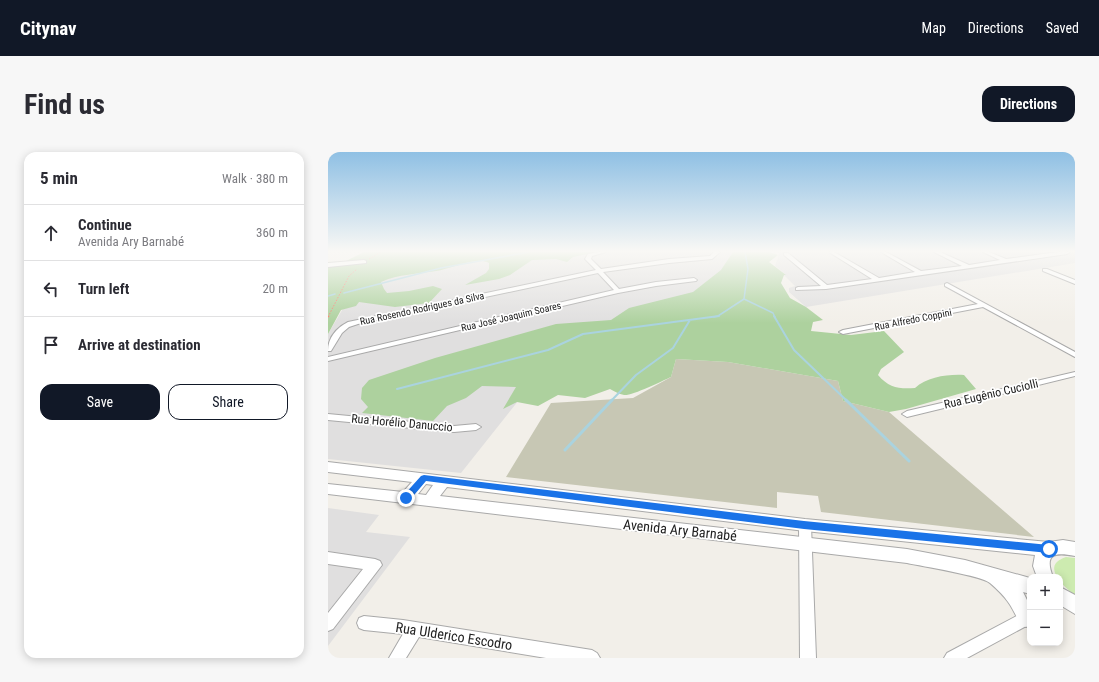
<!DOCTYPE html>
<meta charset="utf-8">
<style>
:root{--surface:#fff;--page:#f7f7f7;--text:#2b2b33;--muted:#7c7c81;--line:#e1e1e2;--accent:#111827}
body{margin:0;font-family:"Roboto Condensed",sans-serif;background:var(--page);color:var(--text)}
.controls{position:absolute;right:12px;bottom:12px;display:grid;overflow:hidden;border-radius:8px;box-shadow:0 2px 10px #0003}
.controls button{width:36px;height:36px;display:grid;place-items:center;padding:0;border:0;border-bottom:1px solid var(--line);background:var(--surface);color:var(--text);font:20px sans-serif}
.stop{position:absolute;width:12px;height:12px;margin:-9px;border:3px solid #1a73e8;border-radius:50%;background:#fff}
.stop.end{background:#1a73e8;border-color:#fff;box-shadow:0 1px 4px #0008}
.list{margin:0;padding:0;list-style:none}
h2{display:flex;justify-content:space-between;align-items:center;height:52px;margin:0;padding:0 16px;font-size:17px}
h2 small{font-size:13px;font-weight:400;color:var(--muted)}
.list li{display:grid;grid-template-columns:26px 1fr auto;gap:12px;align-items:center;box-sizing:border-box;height:56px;padding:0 16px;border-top:1px solid var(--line)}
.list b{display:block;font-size:15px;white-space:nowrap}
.list p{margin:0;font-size:13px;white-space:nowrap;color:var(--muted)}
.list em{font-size:13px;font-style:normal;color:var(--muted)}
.actions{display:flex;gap:8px;padding:12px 16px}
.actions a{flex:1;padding:9px 0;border:1px solid var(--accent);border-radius:12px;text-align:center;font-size:14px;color:var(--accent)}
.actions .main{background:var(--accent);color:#fff}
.icon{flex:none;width:22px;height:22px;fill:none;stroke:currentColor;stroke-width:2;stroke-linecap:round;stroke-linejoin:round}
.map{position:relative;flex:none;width:747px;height:506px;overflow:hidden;border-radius:12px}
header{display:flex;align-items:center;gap:24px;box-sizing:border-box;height:56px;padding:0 20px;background:var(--accent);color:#fff}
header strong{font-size:19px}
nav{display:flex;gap:22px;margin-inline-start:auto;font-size:14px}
.intro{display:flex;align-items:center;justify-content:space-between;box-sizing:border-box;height:96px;padding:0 24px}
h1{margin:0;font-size:28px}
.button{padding:10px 18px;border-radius:12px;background:var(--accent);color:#fff;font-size:14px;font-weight:700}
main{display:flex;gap:24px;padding:0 24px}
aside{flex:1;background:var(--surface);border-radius:12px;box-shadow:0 2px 10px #0003}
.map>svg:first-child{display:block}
.residential{fill:#e0dfdf}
.construction{fill:#c7c7b4}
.grass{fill:#cdebb0}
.forest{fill:#add19e}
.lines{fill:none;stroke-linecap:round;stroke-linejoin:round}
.stream-far2{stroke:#aad3df;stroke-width:1.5}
.stream-far1{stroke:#aad3df;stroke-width:2}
.stream{stroke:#aad3df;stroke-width:3}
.minor-casing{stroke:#a9a9a9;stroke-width:2}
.tertiary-casing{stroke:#a9a9a9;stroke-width:2}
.path-far1{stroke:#fa8072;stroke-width:1;stroke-dasharray:1.5 1.5;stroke-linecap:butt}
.path{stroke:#fa8072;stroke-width:1.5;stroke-dasharray:1.5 1.5;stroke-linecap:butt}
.minor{fill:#fff;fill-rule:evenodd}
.tertiary{fill:#fff;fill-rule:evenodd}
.route{fill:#1a73e8}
.labels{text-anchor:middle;stroke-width:3.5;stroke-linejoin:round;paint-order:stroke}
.far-street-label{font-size:10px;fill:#222;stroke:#fff}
.street-label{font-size:12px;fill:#222;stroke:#fff}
.near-street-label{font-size:14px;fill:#222;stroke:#fff}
</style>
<header>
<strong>Citynav</strong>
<nav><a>Map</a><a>Directions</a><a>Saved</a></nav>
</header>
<div class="intro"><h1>Find us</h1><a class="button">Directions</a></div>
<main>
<aside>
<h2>5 min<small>Walk · 380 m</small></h2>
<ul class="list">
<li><svg class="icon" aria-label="ahead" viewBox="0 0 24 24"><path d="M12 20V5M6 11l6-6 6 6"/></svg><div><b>Continue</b><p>Avenida Ary Barnabé</p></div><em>360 m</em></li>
<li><svg class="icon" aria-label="left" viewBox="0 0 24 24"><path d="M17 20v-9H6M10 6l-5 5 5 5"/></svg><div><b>Turn left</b></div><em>20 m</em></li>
<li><svg class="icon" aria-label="arrive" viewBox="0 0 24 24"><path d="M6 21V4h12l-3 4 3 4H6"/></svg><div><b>Arrive at destination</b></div></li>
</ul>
<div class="actions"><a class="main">Save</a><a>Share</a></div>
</aside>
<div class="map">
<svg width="747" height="506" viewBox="0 0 747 506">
<rect width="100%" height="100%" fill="#f2efe9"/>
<!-- residential -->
<path class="residential" d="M231 100H414L383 151 245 180 133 321 0 307V182L36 121Z
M452 100H747V111L478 155 461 140V136L467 134 456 123 457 122 447 114Z
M0 356 51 363 38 380 82 385 0 494Z"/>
<!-- construction -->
<path class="construction" d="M348 207 400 210 510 229 515 249 561 260 706 385 493 360 490 344 449 340V356L178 325 223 251 305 246 343 225Z"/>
<!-- grass -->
<path class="grass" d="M738 405 747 406V444L733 431 732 425H729C723 414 727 409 738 405Z"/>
<!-- forest -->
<path class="forest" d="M36 100H269L245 105 239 110 228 107 204 108 182 123 171 127 137 133 158 121 161 117V111C149 104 122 117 108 119 89 122 71 122 53 130L56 137 59 141 81 139 105 134 114 137 101 151 67 155 31 150 28 154 13 158 0 182V114L14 111Z
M405 100H441L450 103 441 110 458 123H456L453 131 462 146 478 155 495 168 485 170 483 179 523 183 556 179 576 200 553 217 550 223C561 236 571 237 587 236 599 225 620 222 636 223L648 237 578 257 561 260 515 249 510 229 400 210 348 207 343 225C334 229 304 244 296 243 291 242 286 239 282 237L257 246 230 243 210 254 189 250 175 257 188 235 154 234 138 246 119 254 105 269 34 261 40 255 33 247 34 236 41 228 107 206 228 172 283 168 301 156 365 140 393 118Z"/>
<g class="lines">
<!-- stream-far2 -->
<path class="stream-far2" d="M16 141 113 116 201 100
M0 144 7 142
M416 147 445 161 447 165
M386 165 390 164 416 147 420 117 417 100"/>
<!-- stream-far1 -->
<path class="stream-far1" d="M446 164 466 198 519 249
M69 237 220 198 255 182 391 164
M283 249 308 223 345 196 362 168"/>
<!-- stream -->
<path class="stream" d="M518 248 581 309
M237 298 284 248"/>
<!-- minor casing -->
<g class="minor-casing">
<path id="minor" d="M270 100H278L264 104 263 107 273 117 341 107 382 104 386 100H392L384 107 341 111 275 120 291 137 328 130 366 126 369 128 368 129 328 134 290 141 0 209V205L286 138 270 121 30 172 21 175 14 181 3 199H0C0 186 8 176 20 170L268 118 257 107 260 102Z
M501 100H506L551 126 587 120 553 100H558L593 119 634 114 606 100H612L641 113 672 108 655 100H661L678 107 730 100H742L739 102 498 137 468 138V136L470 135 493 134 456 103V101H460L499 133 544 127Z
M36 108 38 109V111L0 115V111Z
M715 117H719L747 128V132L715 119Z
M619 131 747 200V205L655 155 515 182 511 180 515 178 650 152 617 134V132Z
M747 220V224L579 265 574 262 579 259Z
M0 262 126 274 148 272 153 275 148 278 126 280 0 268Z
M477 368 481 369 483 373 488 506H472L471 373 473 369Z
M0 400 47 407 52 409 54 413 5 477 0 479V461L35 417 0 412Z
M702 457V472L639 506H616L619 501Z
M36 464 75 468 264 498 269 501 272 506H218L91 485 78 506H61L75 482 36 478 31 476 29 471 31 466Z"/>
</g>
<!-- tertiary casing -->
<g class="tertiary-casing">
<path id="tertiary" d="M0 310 477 367 721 390 735 388 747 390V404C726 400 716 402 725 425H709L705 414 707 403 477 379 119 335 112 344 579 397 637 408 702 426V442L695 440 702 454V473L698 475 692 472C683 452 678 445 662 431 655 424 593 414 579 411L0 342V332L75 340 84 330 0 320ZM98 332 105 333 98 343 90 342Z
M732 435 747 443V462L732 453Z"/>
</g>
<!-- path-far1 -->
<path class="path-far1" d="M41 107 53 100
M0 165 21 124 29 117"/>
<!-- path -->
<path class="path" d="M0 165 1 164"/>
<!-- minor -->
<use href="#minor" class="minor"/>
<!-- tertiary -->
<use href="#tertiary" class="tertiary"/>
</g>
<!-- sky -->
<linearGradient id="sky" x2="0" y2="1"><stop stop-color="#8fc0e4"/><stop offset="0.58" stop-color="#f9f8f5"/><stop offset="1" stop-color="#f9f8f5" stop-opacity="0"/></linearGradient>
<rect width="747" height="171" fill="url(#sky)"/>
<!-- route -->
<path class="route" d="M96 323 476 369 721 393 724 394 726 397 724 400 721 401 476 377 98 329 81 349H75L74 346 75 344 93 324Z"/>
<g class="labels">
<!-- far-street labels -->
<g class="far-street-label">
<text transform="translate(94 156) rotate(-12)" y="4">Rua Rosendo Rodrigues da Silva</text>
<text transform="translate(183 164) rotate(-13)" y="4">Rua José Joaquim Soares</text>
<text transform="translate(585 167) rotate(-11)" y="4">Rua Alfredo Coppini</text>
</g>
<!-- street labels -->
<g class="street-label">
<text transform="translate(663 242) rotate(-13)" y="4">Rua Eugênio Cuciolli</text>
<text transform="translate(74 271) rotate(5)" y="4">Rua Horélio Danuccio</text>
</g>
<!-- near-street labels -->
<g class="near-street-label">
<text transform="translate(352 378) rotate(6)" y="5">Avenida Ary Barnabé</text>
<text transform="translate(126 484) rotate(9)" y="5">Rua Ulderico Escodro</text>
</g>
</g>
</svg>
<div class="controls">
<button>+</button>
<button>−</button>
</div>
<div class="stop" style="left:721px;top:397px"></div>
<div class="stop end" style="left:78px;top:346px"></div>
</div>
</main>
